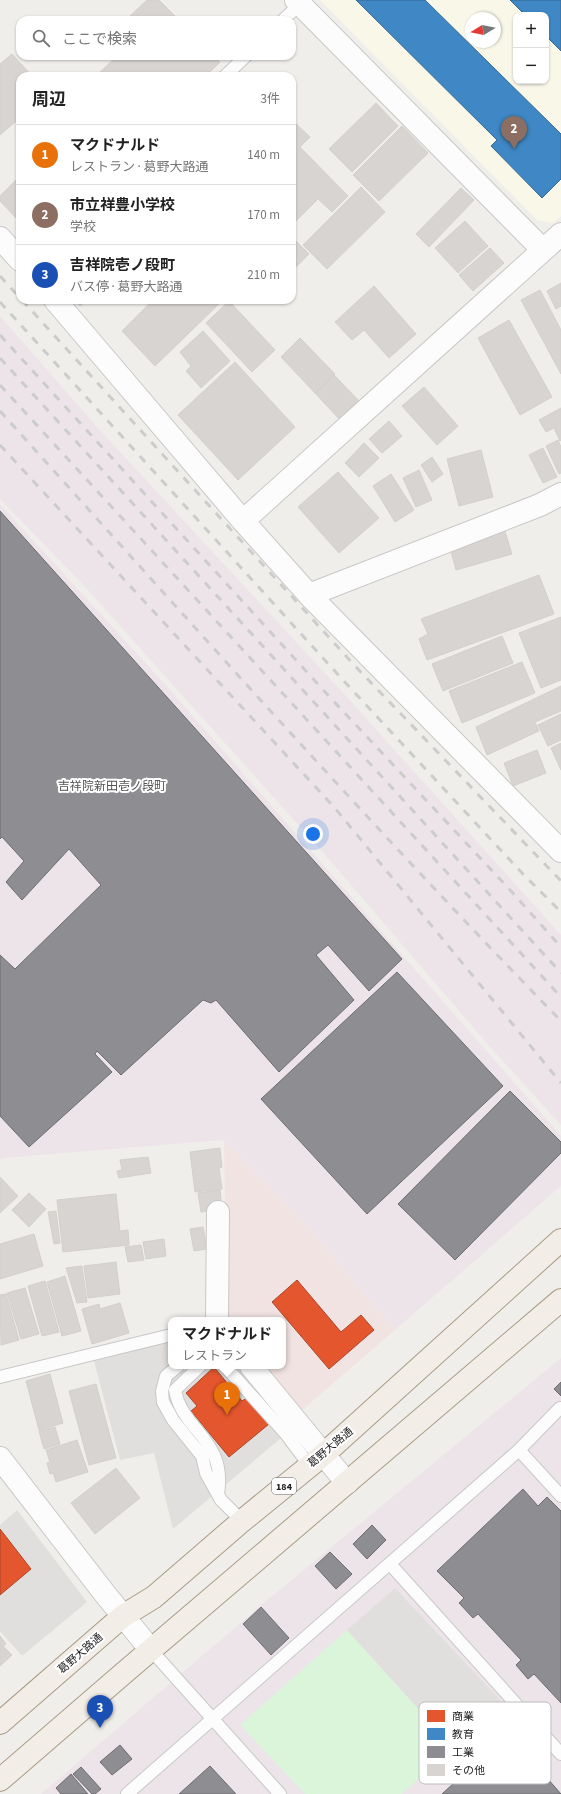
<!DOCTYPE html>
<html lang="ja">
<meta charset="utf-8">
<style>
:root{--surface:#fff;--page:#f2f2f2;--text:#222;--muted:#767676;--line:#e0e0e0;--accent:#db2777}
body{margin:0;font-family:"Source Sans 3","Noto Sans JP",sans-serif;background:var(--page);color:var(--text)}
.controls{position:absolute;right:12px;top:12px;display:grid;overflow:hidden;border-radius:8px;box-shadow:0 1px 3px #0004}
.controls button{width:36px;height:36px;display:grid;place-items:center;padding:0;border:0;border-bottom:1px solid var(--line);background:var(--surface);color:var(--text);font:20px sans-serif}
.compass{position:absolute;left:465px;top:12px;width:36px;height:36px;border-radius:50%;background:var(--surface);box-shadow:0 1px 3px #0004;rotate:260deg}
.you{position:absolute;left:313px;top:834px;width:14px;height:14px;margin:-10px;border:3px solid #fff;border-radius:50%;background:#1a73e8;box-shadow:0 0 0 6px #1a73e833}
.badge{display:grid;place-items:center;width:26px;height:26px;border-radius:50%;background:var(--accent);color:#fff;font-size:13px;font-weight:700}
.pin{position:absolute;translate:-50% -33px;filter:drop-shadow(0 1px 2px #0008)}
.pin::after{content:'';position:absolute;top:21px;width:14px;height:12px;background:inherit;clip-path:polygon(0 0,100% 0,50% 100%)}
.popup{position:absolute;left:168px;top:1317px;width:118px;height:52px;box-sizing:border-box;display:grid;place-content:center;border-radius:8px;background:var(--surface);filter:drop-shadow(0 1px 3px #0005);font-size:13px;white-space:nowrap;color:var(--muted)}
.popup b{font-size:15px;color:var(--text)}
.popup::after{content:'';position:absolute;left:50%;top:100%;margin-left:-8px;border:8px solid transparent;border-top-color:var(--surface)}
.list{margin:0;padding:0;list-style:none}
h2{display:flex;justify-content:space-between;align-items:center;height:52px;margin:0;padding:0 16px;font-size:17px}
h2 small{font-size:13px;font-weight:400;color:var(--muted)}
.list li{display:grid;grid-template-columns:26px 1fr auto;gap:12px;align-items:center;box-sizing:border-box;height:60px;padding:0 16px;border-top:1px solid var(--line)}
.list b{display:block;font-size:15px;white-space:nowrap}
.list p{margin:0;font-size:13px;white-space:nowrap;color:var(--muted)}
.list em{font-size:13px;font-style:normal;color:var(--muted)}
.icon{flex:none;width:22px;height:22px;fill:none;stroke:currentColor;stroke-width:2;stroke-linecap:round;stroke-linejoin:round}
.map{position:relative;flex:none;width:561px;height:1794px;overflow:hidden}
.search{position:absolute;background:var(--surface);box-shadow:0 1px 3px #0004;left:16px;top:16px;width:280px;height:44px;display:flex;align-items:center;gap:10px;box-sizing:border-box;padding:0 14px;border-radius:12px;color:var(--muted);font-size:15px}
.panel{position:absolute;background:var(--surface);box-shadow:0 1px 3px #0004;left:16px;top:72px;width:280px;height:232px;border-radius:12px}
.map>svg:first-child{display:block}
.commercial{fill:#f1e3e1}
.industrial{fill:#ede4e9}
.education{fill:#f8f7e8;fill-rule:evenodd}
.park{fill:#daf5da}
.parking{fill:#e0dfde}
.shops{fill:#e4572e;stroke:#aa472a}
.schools{fill:#3f88c5;stroke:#366994}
.industry{fill:#8d8d92;stroke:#6d6d70}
.building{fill:#d7d4d2;stroke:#d3d0cc}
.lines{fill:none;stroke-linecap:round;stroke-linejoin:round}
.lane-casing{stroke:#c9c8c7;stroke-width:14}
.street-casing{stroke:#c9c8c7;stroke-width:24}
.primary-casing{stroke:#a79c86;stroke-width:24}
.lane{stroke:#fdfcfc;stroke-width:12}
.street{stroke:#fdfcfc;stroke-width:22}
.primary{stroke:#f3ede7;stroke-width:22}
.rail{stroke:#ccc;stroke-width:3;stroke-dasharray:8 8;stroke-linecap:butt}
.labels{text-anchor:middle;stroke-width:4;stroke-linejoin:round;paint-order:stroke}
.shield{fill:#fff;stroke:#646464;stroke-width:1}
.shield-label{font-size:10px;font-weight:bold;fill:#222}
.street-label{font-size:11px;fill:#222;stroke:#fff}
.neighbourhood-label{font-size:12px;fill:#555;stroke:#fff}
.key{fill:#fff;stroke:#bdbdbd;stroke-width:1}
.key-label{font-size:11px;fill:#222}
</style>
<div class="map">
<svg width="561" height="1794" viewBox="0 0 561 1794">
<rect width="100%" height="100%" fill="#f0eeeb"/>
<!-- commercial -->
<path class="commercial" d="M224 1140 305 1224 395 1330 302 1410 267 1366H283V1320H230L227 1317Z"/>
<!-- industrial -->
<path class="industrial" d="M0 316 97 427 336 685 561 935V1125L491 1048 327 857 87 589 0 499Z
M0 504 163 682 561 1136V1186L395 1330 305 1224 224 1140 3 1158 0 1160Z
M561 1358V1794H41L260 1606Z"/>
<!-- education -->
<path class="education" d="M320 0H561V216L553 223 537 220ZM516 15H546V81H516ZM471 18H495V42H471Z"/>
<!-- park -->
<path class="park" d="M347 1630 453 1747 402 1794H305L240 1725Z"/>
<!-- parking -->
<path class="parking" d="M171 1340V1366H243L293 1428 173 1529 154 1453 120 1460 94 1361Z
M17 1510 87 1602 22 1656 0 1631V1595L31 1569 0 1529V1525Z
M395 1588 503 1703 453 1747 347 1630Z"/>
<!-- shops -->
<path class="shops" d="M297 1280 341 1332 361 1315 374 1330 329 1369 272 1302Z
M214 1367 242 1401 247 1398 269 1424 229 1457 191 1411 197 1406 186 1393Z
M0 1529 31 1569 0 1595Z"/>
<!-- schools -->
<path class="schools" d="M356 0H425L561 134V179L542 198 491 146 497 140Z
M510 0H561V51L546 36V15H525Z"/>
<!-- industry -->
<path class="industry" d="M0 511 402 959 369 991 328 945 316 955 354 1000 279 1072 216 1000 211 1003 203 1000 121 1075 97 1051 95 1054 112 1072 29 1147 0 1116V955L15 969 101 885 69 849 22 900 6 882 24 861 2 837 0 839Z
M397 972 503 1086 367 1214 261 1099Z
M510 1091 561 1142V1153L455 1260 398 1204Z
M561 1382V1396L554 1389Z
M523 1489 538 1506 547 1497 561 1511V1703L534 1674 528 1679 516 1665 521 1660 478 1614 473 1618 459 1603 464 1598 437 1571Z
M372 1525 386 1540 367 1559 353 1544Z
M330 1552 352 1574 336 1589 315 1566Z
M261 1607 289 1638 271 1655 243 1624Z
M508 1733 561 1794H442Z
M120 1745 132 1759 112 1775 100 1762Z
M210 1766 236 1794H179Z
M81 1767 101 1789 95 1794H92L73 1774Z
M71 1774 88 1794H61L56 1788Z"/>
<!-- building -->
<path class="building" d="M147 0H159L179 20H133L130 16Z
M12 54 32 76H20V118L0 135V64Z
M117 56H214L220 62 206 76H96Z
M376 103 398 126 352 172 329 149Z
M292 120 310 137 300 147 348 196 332 212 318 199 292 225Z
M402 126 428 153 379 201 353 175Z
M19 177 20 216 17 219 0 201V196Z
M361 187 385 212 327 269 303 245Z
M461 188 474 200 429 247 416 234Z
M465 221 488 246 458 273 435 248Z
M293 238 309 254 292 271V239Z
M490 248 504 263 473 291 459 275Z
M561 283V306L556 309 547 291Z
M374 286 416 334 389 358 364 330 352 340 335 322Z
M540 290 561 330V374L521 300Z
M74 300H87L80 306Z
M153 300H223L155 366 122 331Z
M229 301 275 350 252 372 206 323Z
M509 320 552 397 520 415 478 338Z
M203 331 230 361 201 388 186 371 191 366 180 352Z
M300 338 335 374 315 393 281 357Z
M235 362 295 427 238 480 178 415Z
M334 375 361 403 342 422 315 393Z
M424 387 458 426 437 445 402 406Z
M561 408V440L560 441 554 428 546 432 539 420Z
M389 421 402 436 382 453 369 439Z
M558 440 561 447V473L559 474 546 446Z
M364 443 379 458 359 477 345 463Z
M543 448 557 477 543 483 529 455Z
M481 450 493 497 459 506 447 459Z
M432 457 443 474 432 482 421 465Z
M419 470 432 500 416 507 403 478Z
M338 472 379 518 339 553 298 507Z
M391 474 414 510 395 522 373 486Z
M504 528 512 554 456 570 449 544Z
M539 575 554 614 427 660 419 639 428 634 421 619Z
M561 617V680L541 688 519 633Z
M502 636 513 663 443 691 432 664Z
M522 662 535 693 462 723 449 691Z
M561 686V711L535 722 539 731 487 755 476 727Z
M561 714V740L548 746 538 725Z
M561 743V770L551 748Z
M537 750 546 773 513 786 504 763Z
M220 1148 222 1167 219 1168 222 1189 195 1192 190 1152Z
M148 1157 151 1173 119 1178 117 1171 122 1170 120 1160Z
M0 1177 18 1196 0 1213Z
M220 1190 222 1209 201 1212 198 1193Z
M29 1193 46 1209 29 1227 12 1210Z
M116 1194 120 1231 128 1230 129 1245 63 1252 57 1200Z
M56 1211 60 1243 54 1244 48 1212Z
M203 1227 207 1249 194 1251 190 1229Z
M34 1234 43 1266 0 1279V1244Z
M164 1239 166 1256 146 1259 143 1242Z
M141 1245 144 1260 128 1262 125 1247Z
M116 1262 120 1294 88 1298 84 1266Z
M82 1266 87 1302 77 1303 66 1268Z
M65 1276 81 1331 62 1336 47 1282Z
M45 1281 59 1332 42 1336 28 1286Z
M25 1288 39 1334 21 1339 7 1293Z
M6 1294 19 1340 1 1345 0 1295Z
M120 1303 129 1333 92 1344 82 1309 99 1304 100 1309Z
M50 1374 63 1423 39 1430 26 1381Z
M96 1384 116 1458 89 1465 69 1391Z
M55 1427 60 1444 44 1449 39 1431Z
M77 1440 88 1472 56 1482 53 1473 50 1474 47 1463 50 1462 46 1450Z
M116 1468 140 1498 95 1534 71 1503Z
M0 1636 6 1644 3 1646 12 1655 0 1666Z"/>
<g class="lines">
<!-- lane casing -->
<g class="lane-casing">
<path id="lane" d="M283 20 300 4
M225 76 246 56
M178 1366 166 1376 162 1391 163 1402 173 1420 202 1456 206 1473 221 1500 242 1521
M200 1366 175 1390C182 1431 227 1439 218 1494
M225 1366 286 1434 309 1465
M0 1377 171 1335
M519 1450 561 1496
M390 1564 561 1754
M151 1650 280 1794
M127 1794 519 1450 560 1408"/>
</g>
<!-- street casing -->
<g class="street-casing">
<path id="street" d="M296 0 543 250
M0 238 20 260
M55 300 243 521 309 595 561 851
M243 521 561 234
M309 595 540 505 561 494
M217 1320 218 1212
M251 1366 347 1483
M0 1458 105 1594 151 1650"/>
</g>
<!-- primary casing -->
<g class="primary-casing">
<path id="primary" d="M0 1723 123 1616 154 1597 242 1521 323 1455 561 1240
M0 1780 125 1672 561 1300"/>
</g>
<!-- lane -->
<use href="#lane" class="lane"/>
<!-- street -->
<use href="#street" class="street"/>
<!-- primary -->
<use href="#primary" class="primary"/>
<!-- rail -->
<path class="rail" d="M0 276 20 298
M22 300 356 667 561 881
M0 302 342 679 522 873 561 912
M0 335 326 693 511 891 561 947
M0 358 561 973
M0 385 561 997
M0 411C185 616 368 823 561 1021
M0 445 334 807 561 1083"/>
</g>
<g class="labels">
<!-- shield labels -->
<rect class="shield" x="272" y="1478" width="24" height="16" rx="3"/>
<g class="shield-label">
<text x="284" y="1490">184</text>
</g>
<!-- street labels -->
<g class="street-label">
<text transform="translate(330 1447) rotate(-40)" y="4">葛野大路通</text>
<text transform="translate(80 1653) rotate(-41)" y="4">葛野大路通</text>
</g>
<!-- neighbourhood labels -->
<g class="neighbourhood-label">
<text x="112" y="790">吉祥院新田壱ノ段町</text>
</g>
</g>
<!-- legend -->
<rect x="419" y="1702" width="132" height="82" rx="6" class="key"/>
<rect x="427" y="1710" width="18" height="12" fill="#e4572e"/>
<rect x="427" y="1728" width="18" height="12" fill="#3f88c5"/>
<rect x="427" y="1746" width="18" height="12" fill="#8d8d92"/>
<rect x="427" y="1764" width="18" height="12" fill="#d7d4d2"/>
<g class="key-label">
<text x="452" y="1720">商業</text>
<text x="452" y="1738">教育</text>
<text x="452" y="1756">工業</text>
<text x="452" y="1774">その他</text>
</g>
</svg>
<div class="controls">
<button>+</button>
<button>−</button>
</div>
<svg class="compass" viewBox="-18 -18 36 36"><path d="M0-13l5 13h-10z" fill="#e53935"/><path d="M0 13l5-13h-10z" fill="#767676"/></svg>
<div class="you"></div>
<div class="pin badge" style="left:227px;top:1415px;background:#e8710a">1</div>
<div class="popup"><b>マクドナルド</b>レストラン</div>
<div class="pin badge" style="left:514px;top:149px;background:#8d6e63">2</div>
<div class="pin badge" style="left:100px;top:1728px;background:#1a4fb4">3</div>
<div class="search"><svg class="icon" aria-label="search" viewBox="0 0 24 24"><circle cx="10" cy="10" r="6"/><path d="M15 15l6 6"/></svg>ここで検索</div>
<section class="panel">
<h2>周辺<small>3件</small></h2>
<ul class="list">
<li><span class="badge" style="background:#e8710a">1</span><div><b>マクドナルド</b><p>レストラン · 葛野大路通</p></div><em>140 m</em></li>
<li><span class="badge" style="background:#8d6e63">2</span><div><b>市立祥豊小学校</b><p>学校</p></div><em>170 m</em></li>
<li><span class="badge" style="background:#1a4fb4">3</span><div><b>吉祥院壱ノ段町</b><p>バス停 · 葛野大路通</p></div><em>210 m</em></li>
</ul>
</section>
</div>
